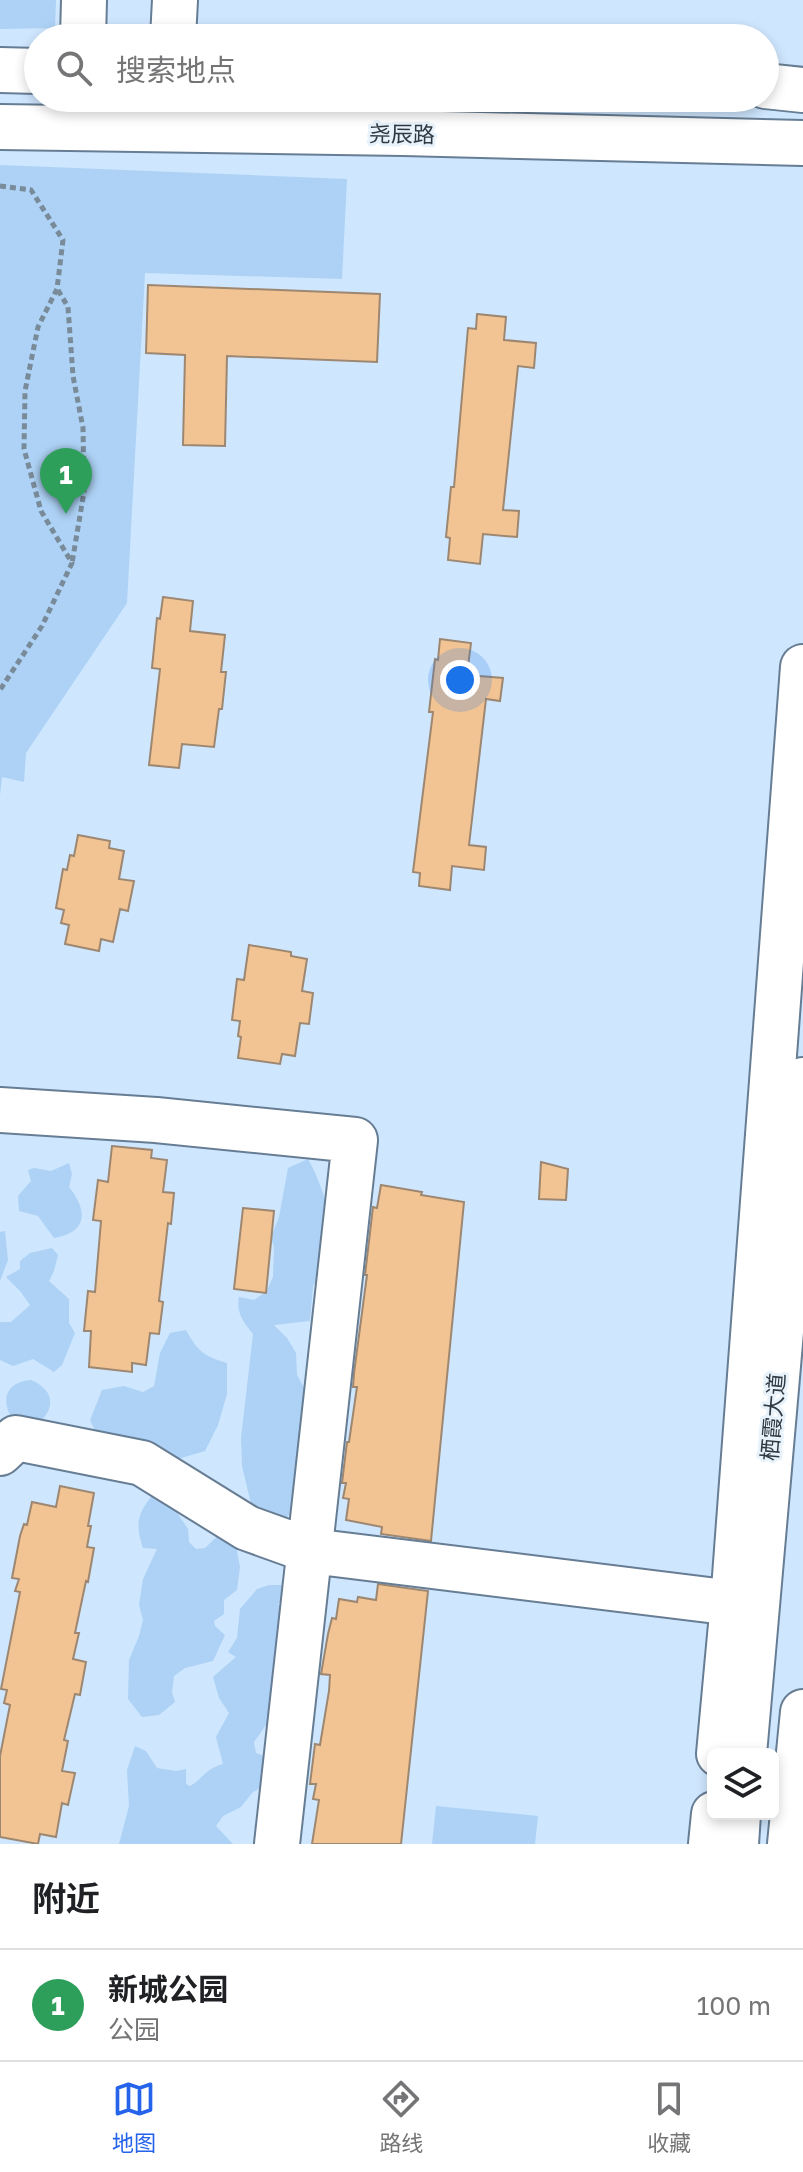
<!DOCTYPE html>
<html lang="zh">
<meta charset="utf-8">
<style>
:root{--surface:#fff;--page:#f2f2f2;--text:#202124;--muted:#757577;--line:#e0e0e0;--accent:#2563eb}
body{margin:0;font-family:"Golos Text","Noto Sans SC",sans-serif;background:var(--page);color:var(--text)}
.controls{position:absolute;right:24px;bottom:24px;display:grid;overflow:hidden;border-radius:12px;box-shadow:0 4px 12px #0003}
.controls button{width:72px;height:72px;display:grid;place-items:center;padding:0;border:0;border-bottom:2px solid var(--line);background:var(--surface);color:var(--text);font:40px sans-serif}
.you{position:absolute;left:460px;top:680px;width:28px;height:28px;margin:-20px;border:6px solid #fff;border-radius:50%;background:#1a73e8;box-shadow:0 0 0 12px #1a73e833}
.badge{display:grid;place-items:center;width:52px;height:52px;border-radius:50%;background:var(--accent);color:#fff;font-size:26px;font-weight:700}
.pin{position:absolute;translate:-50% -66px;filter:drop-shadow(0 2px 4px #0008)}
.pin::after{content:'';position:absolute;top:42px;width:28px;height:24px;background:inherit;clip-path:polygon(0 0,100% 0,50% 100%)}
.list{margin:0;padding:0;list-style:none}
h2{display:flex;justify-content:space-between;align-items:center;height:104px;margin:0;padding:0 32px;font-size:34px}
h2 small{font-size:26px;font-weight:400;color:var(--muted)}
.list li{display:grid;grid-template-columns:52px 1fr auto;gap:24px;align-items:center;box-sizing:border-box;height:112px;padding:0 32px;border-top:2px solid var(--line)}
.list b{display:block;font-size:30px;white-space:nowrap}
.list p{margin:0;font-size:26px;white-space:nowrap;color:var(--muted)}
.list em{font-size:26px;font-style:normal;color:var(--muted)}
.icon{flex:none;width:44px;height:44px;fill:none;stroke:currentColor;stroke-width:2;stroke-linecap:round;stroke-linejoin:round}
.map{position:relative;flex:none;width:803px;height:1844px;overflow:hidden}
.search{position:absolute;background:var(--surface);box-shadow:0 4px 12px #0003;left:24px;right:24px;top:24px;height:88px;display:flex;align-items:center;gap:20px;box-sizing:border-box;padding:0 28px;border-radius:44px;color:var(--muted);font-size:30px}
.sheet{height:216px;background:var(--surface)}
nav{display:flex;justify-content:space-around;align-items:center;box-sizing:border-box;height:112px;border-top:2px solid var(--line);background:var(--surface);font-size:22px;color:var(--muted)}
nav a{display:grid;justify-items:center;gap:4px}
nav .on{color:var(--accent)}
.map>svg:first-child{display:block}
.green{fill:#add2f5}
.building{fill:#f2c494;stroke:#9d8771;stroke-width:2}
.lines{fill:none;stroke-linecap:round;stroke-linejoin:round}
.minor-casing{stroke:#677d93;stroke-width:48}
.major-casing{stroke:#677d93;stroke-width:48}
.path{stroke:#798a99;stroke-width:5;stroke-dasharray:6 4;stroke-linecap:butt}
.minor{stroke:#fff;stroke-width:44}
.major{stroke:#fff;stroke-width:44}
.labels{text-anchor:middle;stroke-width:6;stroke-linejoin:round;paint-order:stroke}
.street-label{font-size:22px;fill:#2f3942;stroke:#e8f2fb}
</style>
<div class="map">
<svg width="803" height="1844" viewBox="0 0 803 1844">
<rect width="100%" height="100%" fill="#cee6fe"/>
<!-- green -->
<path class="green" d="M0 0H56L55 28 0 29Z
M0 165 347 179 342 279 145 273 127 603 26 753 24 782 2 777 0 795Z
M308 1159C315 1171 331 1207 327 1221 327 1223 321 1232 321 1233L332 1241 321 1272 313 1286 310 1321 274 1325 287 1338 296 1353 297 1375 309 1397 294 1510 281 1523 254 1516 242 1466 241 1438 253 1334C243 1322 236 1312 239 1297L254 1300 266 1292 273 1277 274 1247 271 1237 279 1217 288 1168Z
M69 1163 72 1174 69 1187C88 1211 88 1232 54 1238L38 1216 19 1211 18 1196 31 1181 28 1170 34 1168 51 1171Z
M5 1231 8 1260 0 1281V1232Z
M52 1248 58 1255 54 1271 49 1281 69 1299V1323L75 1333 62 1365 54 1372 33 1359 13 1366 0 1360V1322H11L30 1305 20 1291 6 1277 20 1269V1261L30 1253Z
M186 1330C198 1352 204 1356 227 1363V1394L218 1425 205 1451 181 1458 165 1459 96 1433 90 1420 102 1390 124 1386 143 1392 154 1386 160 1353 170 1333Z
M31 1380C52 1389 57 1405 40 1422L12 1419C0 1398 7 1382 31 1380Z
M169 1494 181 1503 176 1511 188 1529 189 1542 196 1549 205 1548 224 1530 235 1541 240 1567 237 1590 224 1600V1614L214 1621 215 1626 225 1635 213 1661 185 1668 174 1676 172 1692 175 1702 159 1715 142 1717 128 1699 129 1660 139 1636 143 1620 139 1605 143 1579 157 1549 143 1548C136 1526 136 1516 151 1497Z
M269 1585H289V1594L278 1604 289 1618 281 1718 266 1725 254 1742 256 1753 272 1759V1781L253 1792 241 1807 223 1816 216 1826 233 1844H119L129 1806 127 1770 135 1746 146 1751 157 1768 176 1771 186 1769V1784L190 1786C205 1777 205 1769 223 1764L216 1737 229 1713 219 1698 213 1677 236 1657 228 1652 237 1638 240 1609 257 1589Z
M436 1806 538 1816 535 1844H432Z"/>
<!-- building -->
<path class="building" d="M148 285 380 294 377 362 227 356 225 446 183 445 185 355 146 353Z
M477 314 506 317 504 340 536 343 534 368 518 366 503 510 519 511 517 537 483 534 480 564 448 560 450 538 446 537 451 487H454L468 328 476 329Z
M163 597 193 601 190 631 225 635 221 672H226L222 709H219L214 747 182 744 179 768 149 765 160 669 152 668 157 618 160 619Z
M440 639 471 643 467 675 503 678 500 701 486 699 469 845 486 847 484 870 452 866 450 890 419 886 420 873 413 872 433 712H429L435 659 438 660Z
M78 835 110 841 109 848 124 851 119 879 134 881 128 911 120 909 113 942 101 939 99 951 65 944 69 925 61 923 64 910 56 908 63 869 67 870 70 855 74 856Z
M249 945 291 952V956L307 959 302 991 313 993 309 1024 300 1023 295 1056 282 1054 280 1064 238 1058 241 1037 238 1036 240 1021 232 1020 237 979 244 980Z
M112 1146 152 1150 151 1158 167 1160 163 1192 174 1193 171 1224 168 1223 159 1301 163 1302 159 1334 150 1333 146 1365 132 1363V1372L89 1367 91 1331H84L88 1291 95 1292 101 1221 93 1220 98 1180 108 1182Z
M541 1162 568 1169 566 1200 539 1199Z
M381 1185 422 1192 421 1195 464 1202 431 1541 381 1534 382 1527 346 1520 349 1499 343 1498 346 1483H342L347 1442H349L357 1387H353L354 1373 367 1275H365L373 1207 377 1208Z
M243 1208 274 1211 266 1293 234 1289Z
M60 1486 94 1493 88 1526H91L87 1547 94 1548 88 1582 86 1581 75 1633H79L73 1659 86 1662 80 1695 75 1694 64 1740 68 1741 62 1771 75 1773 68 1805 62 1803 56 1837 40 1834 38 1844 0 1837V1756L10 1705 4 1703 7 1690 1 1689 20 1592 15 1591 19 1579 12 1578 20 1536 24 1524 27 1525 32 1502 56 1507Z
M378 1584 428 1591 401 1844H312L319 1800 313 1799 316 1784H310L315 1744 320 1745 329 1691 330 1675 321 1674 328 1634 332 1618 336 1619 339 1599 357 1602 358 1597 376 1600Z"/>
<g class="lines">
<!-- minor casing -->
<g class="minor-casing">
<path id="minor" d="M83 38 84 0
M173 38 175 0
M0 1110 156 1120 355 1140 277 1844
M0 1453 16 1438 142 1463 247 1528 311 1551 733 1603
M719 1754 733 1603 803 667
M711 1844 714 1814"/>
</g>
<!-- major casing -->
<g class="major-casing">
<path id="major" d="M0 70 38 71
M765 86 803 90
M0 127 403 133 803 143
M744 1754 803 1080
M736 1844 738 1814
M790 1844 803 1712"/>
</g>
<!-- path -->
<path class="path" d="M0 186 31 190 63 240 57 289 38 327 25 391 24 449 41 511 72 563 42 626 0 690
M58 290 68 307 73 376 83 428 84 492 72 563"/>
<!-- minor -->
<use href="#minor" class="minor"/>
<!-- major -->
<use href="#major" class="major"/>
</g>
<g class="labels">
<!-- street labels -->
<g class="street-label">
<text transform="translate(402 134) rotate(1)" y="8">尧辰路</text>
<text transform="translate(773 1417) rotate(-85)" y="8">栖霞大道</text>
</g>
</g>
</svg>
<div class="controls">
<button><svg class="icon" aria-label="layers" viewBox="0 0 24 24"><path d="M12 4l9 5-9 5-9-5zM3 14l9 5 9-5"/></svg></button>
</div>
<div class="you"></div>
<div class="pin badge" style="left:66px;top:514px;background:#2e9e5b">1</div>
<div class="search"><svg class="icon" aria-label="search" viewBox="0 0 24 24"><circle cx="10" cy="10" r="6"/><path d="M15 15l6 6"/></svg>搜索地点</div>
</div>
<section class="sheet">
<h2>附近<small></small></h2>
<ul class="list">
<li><span class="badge" style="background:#2e9e5b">1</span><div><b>新城公园</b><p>公园</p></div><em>100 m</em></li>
</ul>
</section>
<nav>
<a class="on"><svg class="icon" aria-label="map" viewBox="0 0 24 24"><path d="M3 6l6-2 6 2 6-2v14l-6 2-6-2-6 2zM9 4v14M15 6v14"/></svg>地图</a>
<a><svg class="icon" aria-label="directions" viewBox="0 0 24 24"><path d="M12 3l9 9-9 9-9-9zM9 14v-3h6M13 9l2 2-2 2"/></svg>路线</a>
<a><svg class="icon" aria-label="saved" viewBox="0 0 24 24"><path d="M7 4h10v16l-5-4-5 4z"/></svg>收藏</a>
</nav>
